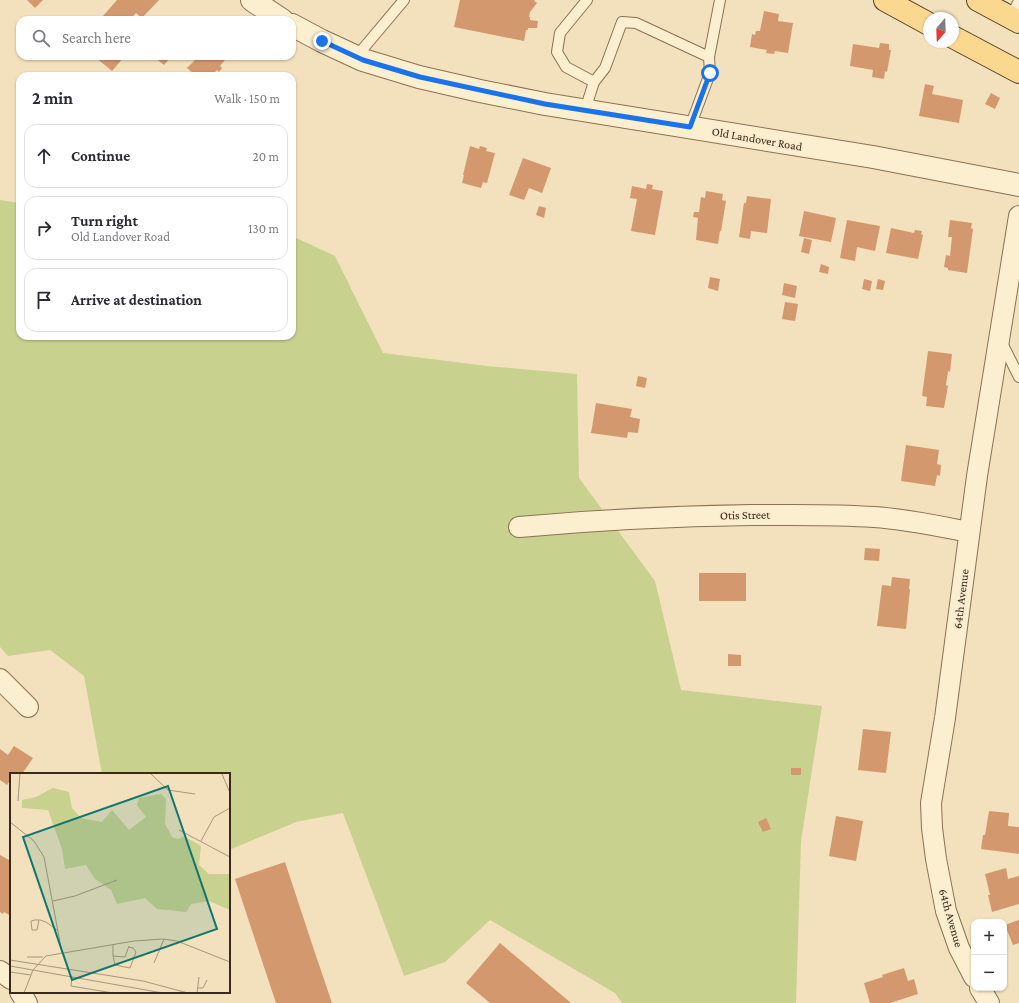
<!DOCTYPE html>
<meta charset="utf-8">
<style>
:root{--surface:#fff;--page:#f2f2f3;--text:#2b2b33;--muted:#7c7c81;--line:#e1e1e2}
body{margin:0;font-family:"Crimson Pro",serif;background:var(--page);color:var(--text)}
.controls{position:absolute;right:12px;bottom:12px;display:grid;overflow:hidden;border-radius:8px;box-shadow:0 1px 3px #0004}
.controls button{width:36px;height:36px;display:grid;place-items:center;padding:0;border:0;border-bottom:1px solid var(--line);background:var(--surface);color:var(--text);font:20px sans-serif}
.compass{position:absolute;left:923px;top:12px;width:36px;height:36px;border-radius:50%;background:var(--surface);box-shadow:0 1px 3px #0004;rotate:199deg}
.stop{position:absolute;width:12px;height:12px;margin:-9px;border:3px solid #1a73e8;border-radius:50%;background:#fff}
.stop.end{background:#1a73e8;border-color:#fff;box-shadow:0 1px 4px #0008}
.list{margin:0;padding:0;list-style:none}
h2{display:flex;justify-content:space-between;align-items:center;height:52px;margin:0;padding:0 16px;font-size:17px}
h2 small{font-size:13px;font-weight:400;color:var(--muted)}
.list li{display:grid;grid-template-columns:26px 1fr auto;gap:12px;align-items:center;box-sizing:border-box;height:64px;margin:0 8px 8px;padding:0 8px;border:1px solid var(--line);border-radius:12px}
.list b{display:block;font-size:15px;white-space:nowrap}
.list p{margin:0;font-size:13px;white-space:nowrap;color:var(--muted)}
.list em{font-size:13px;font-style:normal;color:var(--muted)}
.icon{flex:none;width:22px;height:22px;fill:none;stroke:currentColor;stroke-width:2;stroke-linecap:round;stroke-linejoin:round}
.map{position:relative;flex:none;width:1019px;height:1003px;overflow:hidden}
.search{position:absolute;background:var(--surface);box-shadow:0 1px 3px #0004;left:16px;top:16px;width:280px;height:44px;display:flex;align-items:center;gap:10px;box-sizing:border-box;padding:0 14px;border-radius:12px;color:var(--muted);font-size:15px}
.panel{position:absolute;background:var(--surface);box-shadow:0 1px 3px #0004;left:16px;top:72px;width:280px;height:268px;border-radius:12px}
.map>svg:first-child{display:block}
.green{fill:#c9d18f}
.building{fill:#d4986e}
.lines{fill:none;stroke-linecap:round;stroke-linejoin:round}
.service-casing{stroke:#8b7154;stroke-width:12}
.minor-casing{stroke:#8b7154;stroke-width:22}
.tertiary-casing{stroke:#8b7154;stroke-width:24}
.primary-casing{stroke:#583f29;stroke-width:24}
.service{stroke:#fcefd0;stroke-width:10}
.minor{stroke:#fcefd0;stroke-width:20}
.tertiary{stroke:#fcefd0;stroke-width:22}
.primary{stroke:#fad88f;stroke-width:22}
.route{stroke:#1a73e8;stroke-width:5}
.labels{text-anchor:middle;stroke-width:3.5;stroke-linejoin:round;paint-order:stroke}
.street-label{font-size:12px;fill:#39291a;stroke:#f9ebcc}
.inset-road{fill:none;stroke:#a8977b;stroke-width:1}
.view{fill:#0f766e;fill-opacity:0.15;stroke:#0f766e;stroke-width:2}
.inset-edge{fill:none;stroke:#39291a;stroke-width:2}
</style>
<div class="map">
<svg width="1019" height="1003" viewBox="0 0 1019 1003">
<rect width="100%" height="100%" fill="#f2e1bc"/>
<!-- green -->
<path class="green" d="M0 200 20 203V336H292V236L335 256 383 353 487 366 577 374 579 478 655 581 681 690 822 706 801 841 796 1003H622L615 993 490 920 445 962 404 976 343 813 296 822 229 850V774H102L84 676 50 650 8 656 0 647Z"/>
<!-- building -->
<path class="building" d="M27 0H43L35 8Z
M117 0H159L142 18 136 13 129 20H108L103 16Z
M460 0H535L534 1 537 3 530 12 529 17H530V20L538 21 537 28H528V30H526L524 41 454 27Z
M764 11 779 14 778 21 793 23 788 53 775 51 774 54 766 53 767 50 750 47 752 34 755 35 756 31H760Z
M880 43 889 44V50H891L887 72 885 71 884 79 872 77 873 70 850 66 853 44 879 48Z
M94 56H125L112 71Z
M153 56H172L164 65Z
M197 56H221L225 60 220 66 222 68 219 72 217 70 211 76H196L187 68 198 57Z
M925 84 934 86 932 94 963 100 959 123 919 116Z
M991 93 1000 98 995 109 985 104Z
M470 146 479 149 480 146 487 148 486 151 495 153 487 183 483 182 481 188 462 183 464 175H463Z
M523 158 551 168 542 193 529 188 524 200 509 195Z
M647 184 653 185 652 189 663 191 655 235 631 231 637 199 630 198 632 186 646 189Z
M706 191 723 194 722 200 726 201 721 231H720L718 244 696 240 698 218 693 217 694 212H699L701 197 705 198Z
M747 196 771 199 767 233 751 231 750 239 739 237 744 203H746Z
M539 206 546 208 544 218 536 215Z
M804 211 836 218 831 242 799 236Z
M847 220 880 226 875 251 857 247 855 261 840 258Z
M950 220 972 223 971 228 973 229 967 273 948 270V268L944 267 946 255 950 256 952 237H948Z
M891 228 914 233 915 230 922 231 921 234 923 235 918 259 886 253Z
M804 238 812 240 809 254 801 252Z
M821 264 829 267 828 274 819 272Z
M710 277 720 279 718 291 708 288Z
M864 279 872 281 870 291 862 289Z
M878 279 885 281 883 290 876 289Z
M784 283 797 286 795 298 782 295Z
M785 302 798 304 795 321 782 319Z
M928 351 952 354 950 372 948 371 946 385 948 386 944 408 926 406 927 397 922 396Z
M638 376 647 378 645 388 636 386Z
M596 403 632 409 630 417 640 419 638 433 628 432 627 438 591 433Z
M906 445 939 450 937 464 941 465 940 476 937 475 935 486 901 481Z
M865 548 880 549 879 561 864 560Z
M699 573H746V601H699Z
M892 577 910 579 909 589H910L906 629 877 626 882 585 891 586Z
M728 654 741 655V666H728Z
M863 729 891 732 886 773 858 770Z
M14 746 33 758 22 774H11V779L7 785 0 780V749L8 755Z
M791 768H801V775H791Z
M989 811 1009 813 1008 826 1019 827V854L981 849 983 835H985Z
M836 816 863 821 856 861 829 856Z
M766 818 771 829 763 832 758 822Z
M0 855 11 861 9 866 11 867V916L4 912 3 914 0 912Z
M285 862 314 950 332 1003H276L264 967 235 879Z
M1006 868 1008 879 1019 876V904L992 912 988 895H990L985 874Z
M1019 920V943L1013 945 1005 925Z
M500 943 571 1003H490L466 983Z
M904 968 908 981 914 979 918 994 890 1003H870L864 983 883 977 882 975Z"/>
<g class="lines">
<!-- service casing -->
<g class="service-casing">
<path id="service" d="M587 0 560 33 557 52 566 67 594 82
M1010 18 1019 1
M356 57 404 0
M709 57 720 0
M585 110 594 82 605 68 622 22 636 23 709 57 710 73 690 127
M1001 341 1019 377"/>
</g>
<!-- minor casing -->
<g class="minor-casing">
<path id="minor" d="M519 527C597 520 674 516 752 515 793 515 833 514 874 517 906 519 938 526 969 532
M0 679 28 707
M0 971 11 979
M974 977 959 948 946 911 936 859 932 828 931 803 945 718 977 476 1019 216
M980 988 989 1003
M20 992 27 1003"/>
</g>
<!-- tertiary casing -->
<g class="tertiary-casing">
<path id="tertiary" d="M252 0 282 20
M292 25 322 41 363 60 419 77 480 91 545 104 873 157 1019 185"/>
</g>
<!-- primary casing -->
<g class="primary-casing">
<path id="primary" d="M885 0 929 24
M978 0 1019 22
M953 37 1019 72"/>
</g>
<!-- service -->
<use href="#service" class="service"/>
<!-- minor -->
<use href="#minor" class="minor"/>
<!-- tertiary -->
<use href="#tertiary" class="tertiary"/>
<!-- primary -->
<use href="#primary" class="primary"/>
</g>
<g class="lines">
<!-- route -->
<path class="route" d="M322 41 363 60 420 77 545 104 690 127 710 73"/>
</g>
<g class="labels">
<!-- street labels -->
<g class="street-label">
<text transform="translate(757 139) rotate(10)" y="4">Old Landover Road</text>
<text transform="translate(745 515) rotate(-1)" y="4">Otis Street</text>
<text transform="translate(961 599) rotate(-83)" y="4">64th Avenue</text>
<text transform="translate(951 918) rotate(74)" y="4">64th Avenue</text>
</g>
</g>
<!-- overview -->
<g transform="translate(10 773)">
<rect width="220" height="220" fill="#f2e1bc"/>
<path d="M43 15 59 19 62 35 71 45 92 49 102 37 119 57 136 44 127 32 129 25 151 21 156 26 155 51 162 64 168 66 174 63 191 73 189 92 199 101H220V137L199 128 181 131 176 139 147 136 135 125 107 131 101 117 85 106 76 92 55 96 52 76 38 37 12 35V27L26 24Z" fill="#c9d18f"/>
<path class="inset-road" d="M140 0 158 17 185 21M212 1 220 20M8 28 10 0M0 49 24 68 34 84 52 180M169 57 220 84M191 68 204 44 220 35M43 128 65 123 107 107M29 147 27 157H22L21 148 25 147H30L36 149 47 157M103 172V183L115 184 119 173M103 183 105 192 120 195 126 179 123 175 119 174M17 184H33M0 187 133 208 178 220M144 190 154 166M0 193 153 220M0 199 21 202M62 204 61 213 103 220M188 215H193L197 207M14 220 23 197 36 183 124 168 153 166 167 168 220 189M187 220 189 204"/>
<path class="view" d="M158 13 207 156 62 207 13 64Z"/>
<rect width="220" height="220" class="inset-edge"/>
</g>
</svg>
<div class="controls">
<button>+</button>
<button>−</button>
</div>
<svg class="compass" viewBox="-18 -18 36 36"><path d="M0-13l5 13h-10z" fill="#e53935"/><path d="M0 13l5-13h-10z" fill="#7c7c81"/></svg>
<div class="stop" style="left:710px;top:73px"></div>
<div class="stop end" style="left:322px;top:41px"></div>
<div class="search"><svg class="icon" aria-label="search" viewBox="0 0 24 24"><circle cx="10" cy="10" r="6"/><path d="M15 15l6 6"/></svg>Search here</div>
<section class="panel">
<h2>2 min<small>Walk · 150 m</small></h2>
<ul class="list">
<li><svg class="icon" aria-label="ahead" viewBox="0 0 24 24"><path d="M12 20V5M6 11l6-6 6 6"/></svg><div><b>Continue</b></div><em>20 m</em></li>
<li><svg class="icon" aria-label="right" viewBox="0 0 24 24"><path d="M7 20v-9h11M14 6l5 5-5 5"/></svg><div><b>Turn right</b><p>Old Landover Road</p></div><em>130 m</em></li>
<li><svg class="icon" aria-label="arrive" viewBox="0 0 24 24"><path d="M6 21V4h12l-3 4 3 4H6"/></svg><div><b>Arrive at destination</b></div></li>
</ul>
</section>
</div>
